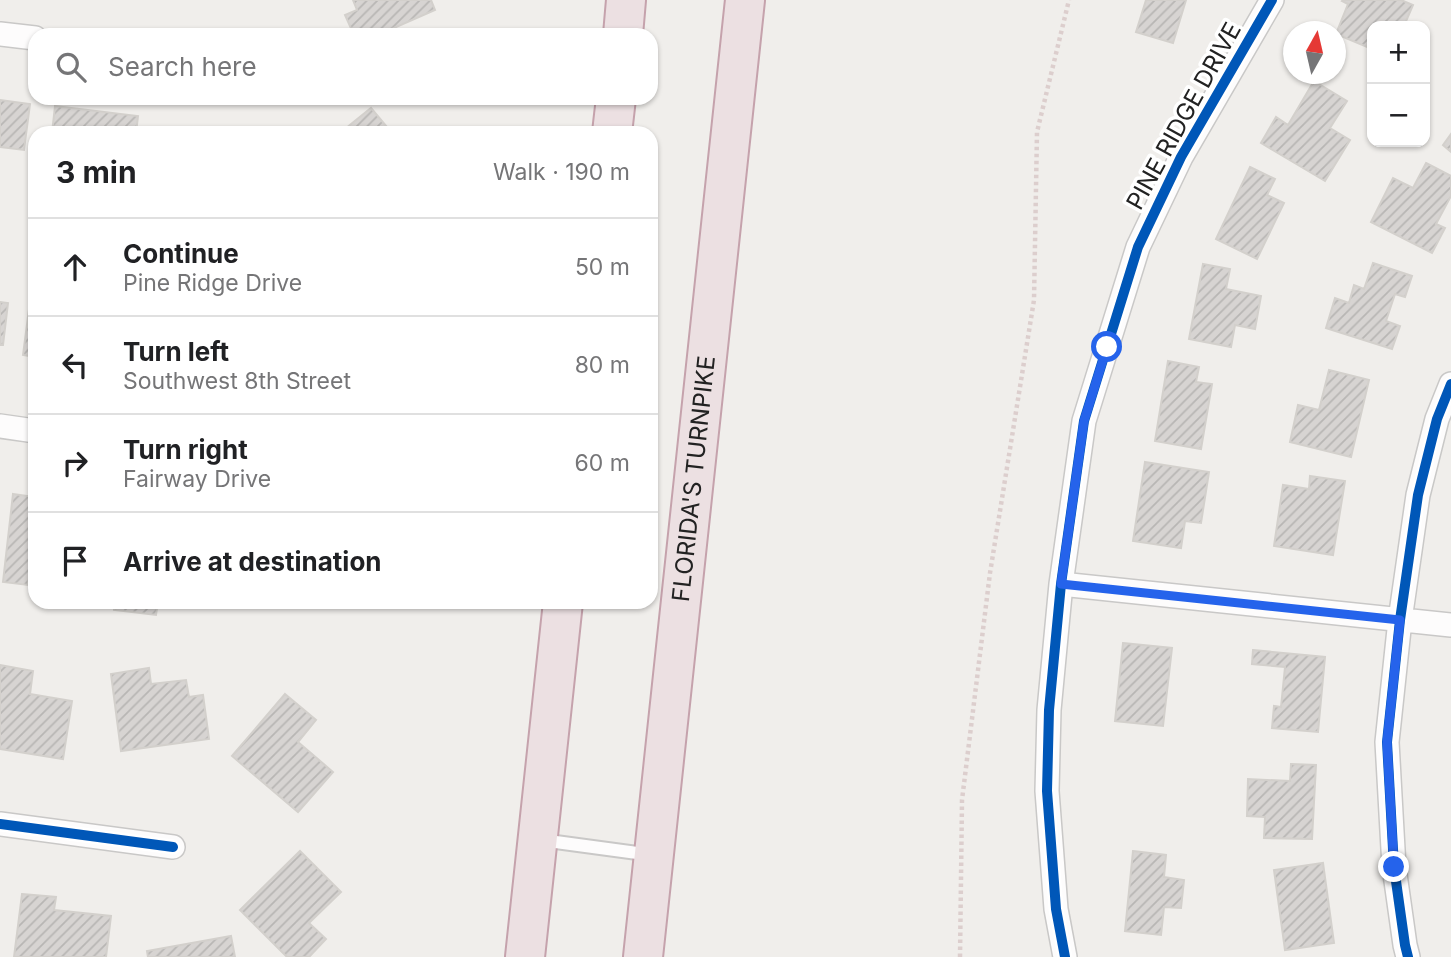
<!DOCTYPE html>
<meta charset="utf-8">
<style>
:root{--surface:#fff;--page:#f2f2f2;--text:#202124;--muted:#757577;--line:#e0e0e0}
body{margin:0;font-family:Inter,sans-serif;background:var(--page);color:var(--text)}
.controls{position:absolute;right:21px;top:21px;display:grid;overflow:hidden;border-radius:14px;box-shadow:0 2px 5px #0004}
.controls button{width:63px;height:63px;display:grid;place-items:center;padding:0;border:0;border-bottom:2px solid var(--line);background:var(--surface);color:var(--text);font:35px sans-serif}
.compass{position:absolute;left:1283px;top:21px;width:63px;height:63px;border-radius:50%;background:var(--surface);box-shadow:0 2px 5px #0004;rotate:8deg}
.stop{position:absolute;width:21px;height:21px;margin:-16px;border:5px solid #2563eb;border-radius:50%;background:#fff}
.stop.end{background:#2563eb;border-color:#fff;box-shadow:0 2px 7px #0008}
.list{margin:0;padding:0;list-style:none}
h2{display:flex;justify-content:space-between;align-items:center;height:91px;margin:0;padding:0 28px;font-size:30px}
h2 small{font-size:23px;font-weight:400;color:var(--muted)}
.list li{display:grid;grid-template-columns:46px 1fr auto;gap:21px;align-items:center;box-sizing:border-box;height:98px;padding:0 28px;border-top:2px solid var(--line)}
.list b{display:block;font-size:26px;white-space:nowrap}
.list p{margin:0;font-size:23px;white-space:nowrap;color:var(--muted)}
.list em{font-size:23px;font-style:normal;color:var(--muted)}
.icon{flex:none;width:38px;height:38px;fill:none;stroke:currentColor;stroke-width:2;stroke-linecap:round;stroke-linejoin:round}
.map{position:relative;flex:none;width:1451px;height:957px;overflow:hidden}
.search{position:absolute;background:var(--surface);box-shadow:0 2px 5px #0004;left:28px;top:28px;width:630px;height:77px;display:flex;align-items:center;gap:18px;box-sizing:border-box;padding:0 24px;border-radius:21px;color:var(--muted);font-size:26px}
.panel{position:absolute;background:var(--surface);box-shadow:0 2px 5px #0004;left:28px;top:126px;width:630px;height:483px;border-radius:21px}
.map>svg:first-child{display:block}
.building{fill:url(#building-hatch);stroke:#d3d0cc;stroke-width:2}
.lines{fill:none;stroke-linecap:round;stroke-linejoin:round}
.service-casing{stroke:#c9c8c7;stroke-width:16}
.minor-casing{stroke:#c9c8c7;stroke-width:26}
.motorway-casing{stroke:#c5a2ac;stroke-width:42}
.path{stroke:#dccecd;stroke-width:4.5;stroke-dasharray:3.5 3.5;stroke-linecap:butt}
.service{stroke:#fdfcfc;stroke-width:12}
.minor{stroke:#fdfcfc;stroke-width:23}
.motorway{stroke:#ece0e2;stroke-width:38}
.cycleway-casing{stroke:#fff;stroke-width:15}
.cycleway{stroke:#0057b8;stroke-width:10}
.route{stroke:#2563eb;stroke-width:9}
.labels{text-anchor:middle;stroke-width:7;stroke-linejoin:round;paint-order:stroke}
.street-label{font-size:24px;fill:#222;stroke:#fff}
</style>
<div class="map">
<svg width="1451" height="957" viewBox="0 0 1451 957">
<defs>
<pattern id="building-hatch" width="6" height="6" patternUnits="userSpaceOnUse" patternTransform="scale(1.75)"><rect width="6" height="6" fill="#d7d4d2"/><path d="M-1 1l2-2M0 6l6-6M5 7l2-2" fill="none" stroke="#b8b6b4"/></pattern>
</defs>
<rect width="100%" height="100%" fill="#f0eeeb"/>
<!-- building -->
<path class="building" d="M353 0H431L435 10 378 35H354L345 15 357 10Z
M1146 0H1186L1173 43 1136 32Z
M1343 0H1401L1413 5 1404 26H1372V49L1336 34 1348 4 1342 1Z
M1314 81 1347 101 1330 128 1350 140 1325 181 1261 143 1276 117 1288 125Z
M0 100 30 104 24 150 0 147Z
M55 106 138 116 136 133H52Z
M371 108 392 133H340Z
M1451 134V152L1443 145Z
M1426 163 1451 176V196L1436 224 1445 228 1432 253 1371 222 1393 178 1413 188Z
M1250 167 1275 179 1267 195 1284 203 1257 259 1216 239Z
M1373 263 1412 276 1405 297 1395 294 1386 321 1400 326 1392 349 1326 328 1335 298 1349 303 1354 285 1364 289Z
M1203 264 1230 269 1226 289 1261 296 1255 329 1235 325 1231 347 1189 339Z
M34 271H35V357L23 355Z
M0 302 8 303 3 345H0Z
M1168 361 1199 367 1196 382 1212 384 1201 449 1155 441Z
M1329 370 1369 380 1351 457 1290 442 1298 405 1319 410Z
M1145 462 1209 472 1201 523 1185 521 1181 548 1133 541Z
M1310 476 1345 481 1333 555 1274 546 1283 485 1309 489Z
M13 494 35 497V568H30L28 585 3 582Z
M115 602H158L156 615 114 610Z
M1123 643 1172 648 1163 726 1115 721Z
M1253 650 1325 657 1318 732 1272 728 1274 706 1281 707 1285 667 1252 664Z
M0 665 33 671 30 694 72 701 63 759 0 749Z
M149 668 151 684 186 680 189 697 203 695 209 739 121 751 111 674Z
M285 694 316 720 298 742 333 772 298 812 232 756Z
M1291 764 1316 765 1312 839 1264 838 1265 817 1247 816 1248 779 1290 781Z
M300 851 341 892 309 923 326 939 309 957H287L240 910Z
M1133 851 1166 855 1164 877 1184 880 1181 908 1164 907 1161 935 1125 931Z
M1323 863 1334 943 1285 950 1274 870Z
M22 894 56 897 54 910 111 916 106 957H14Z
M231 936 235 957H148L147 951Z"/>
<g class="lines">
<!-- service casing -->
<g class="service-casing">
<path id="service" d="M541 840 652 855"/>
</g>
<!-- minor casing -->
<g class="minor-casing">
<path id="minor" d="M0 34 35 38
M0 426 35 431
M1061 584 1451 625
M0 824 173 847
M1065 957 1056 909 1047 791 1049 710 1061 584 1084 421 1138 247 1181 157 1272 0
M1408 957 1405 945 1394 867 1387 742 1400 620 1418 495 1437 419 1451 384"/>
</g>
<!-- motorway casing -->
<g class="motorway-casing">
<g id="motorway">
<path d="M623 35 626 0"/>
<path d="M612 133 616 98"/>
<path d="M525 957 563 602"/>
<path id="s1" d="M643 957 745 0"/>
</g>
</g>
<!-- path -->
<path class="path" d="M960 957 962 800 990 573 1034 300 1037 132 1069 0"/>
<!-- service -->
<use href="#service" class="service"/>
<!-- minor -->
<use href="#minor" class="minor"/>
<!-- motorway -->
<use href="#motorway" class="motorway"/>
<!-- cycleway casing -->
<g class="cycleway-casing">
<path id="cycleway" d="M0 824 173 847
M1065 957 1056 909 1047 791 1049 710 1061 584 1084 421 1138 247 1181 157 1272 0
M1408 957 1405 945 1394 867 1387 742 1400 620 1418 495 1437 419 1451 384"/>
</g>
<!-- cycleway -->
<use href="#cycleway" class="cycleway"/>
</g>
<g class="lines">
<!-- route -->
<path class="route" d="M1107 347 1084 421 1061 584 1400 620 1387 742 1394 867"/>
</g>
<g class="labels">
<!-- street labels -->
<g class="street-label">
<text transform="translate(1184 116) rotate(-61)" y="8">PINE RIDGE DRIVE</text>
<text dy="8" stroke="none"><textPath href="#s1" startOffset="481">FLORIDA'S TURNPIKE</textPath></text>
</g>
</g>
</svg>
<div class="controls">
<button>+</button>
<button>−</button>
</div>
<svg class="compass" viewBox="-18 -18 36 36"><path d="M0-13l5 13h-10z" fill="#e53935"/><path d="M0 13l5-13h-10z" fill="#757577"/></svg>
<div class="stop" style="left:1107px;top:347px"></div>
<div class="stop end" style="left:1394px;top:867px"></div>
<div class="search"><svg class="icon" aria-label="search" viewBox="0 0 24 24"><circle cx="10" cy="10" r="6"/><path d="M15 15l6 6"/></svg>Search here</div>
<section class="panel">
<h2>3 min<small>Walk · 190 m</small></h2>
<ul class="list">
<li><svg class="icon" aria-label="ahead" viewBox="0 0 24 24"><path d="M12 20V5M6 11l6-6 6 6"/></svg><div><b>Continue</b><p>Pine Ridge Drive</p></div><em>50 m</em></li>
<li><svg class="icon" aria-label="left" viewBox="0 0 24 24"><path d="M17 20v-9H6M10 6l-5 5 5 5"/></svg><div><b>Turn left</b><p>Southwest 8th Street</p></div><em>80 m</em></li>
<li><svg class="icon" aria-label="right" viewBox="0 0 24 24"><path d="M7 20v-9h11M14 6l5 5-5 5"/></svg><div><b>Turn right</b><p>Fairway Drive</p></div><em>60 m</em></li>
<li><svg class="icon" aria-label="arrive" viewBox="0 0 24 24"><path d="M6 21V4h12l-3 4 3 4H6"/></svg><div><b>Arrive at destination</b></div></li>
</ul>
</section>
</div>
